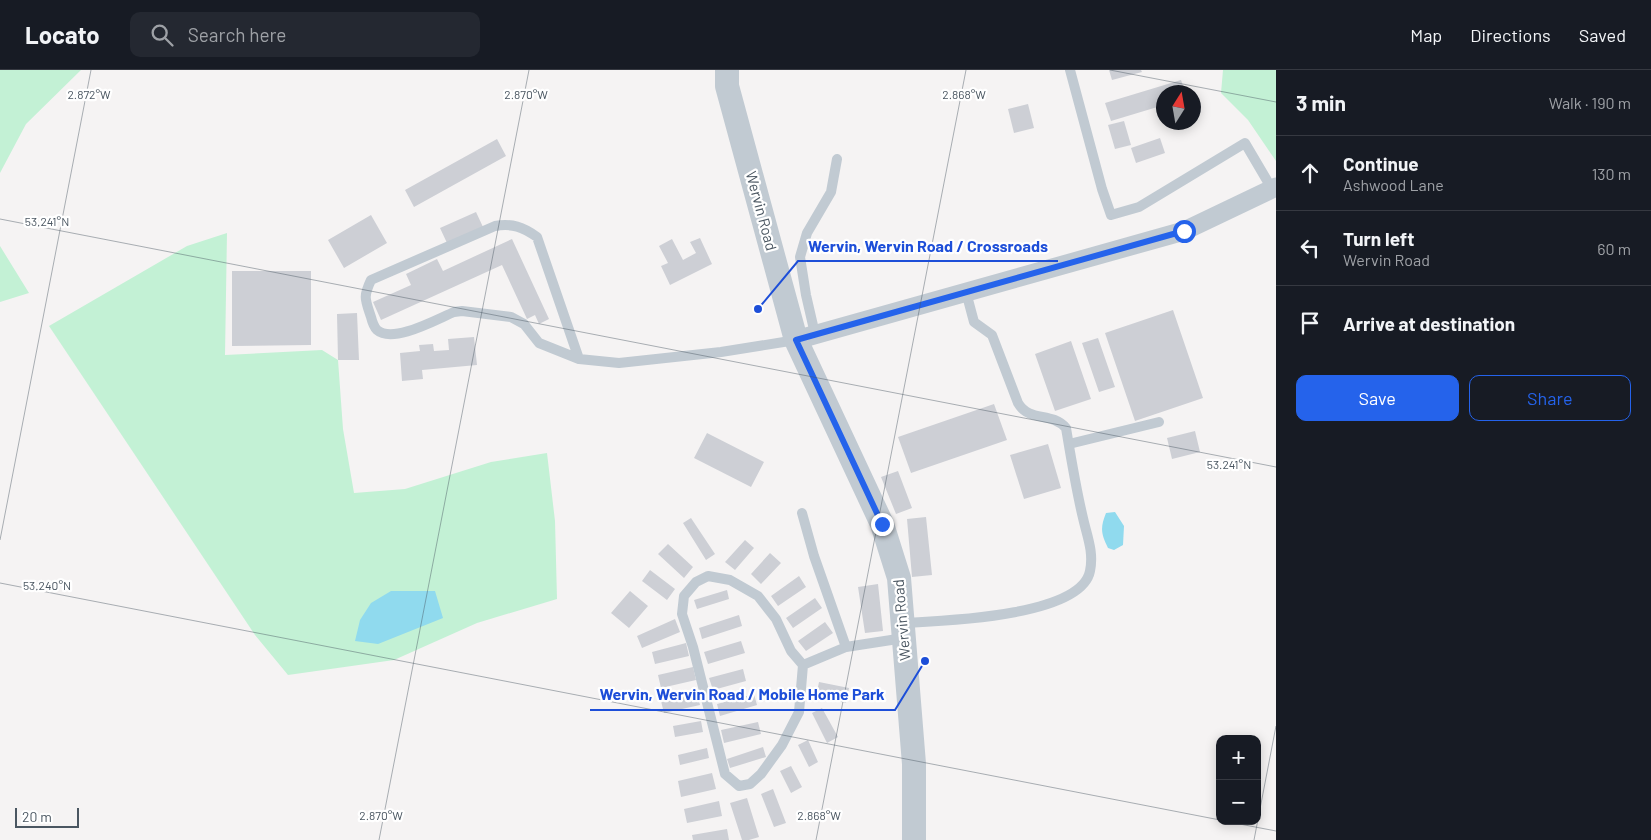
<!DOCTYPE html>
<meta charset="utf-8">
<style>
:root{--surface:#171b24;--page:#242831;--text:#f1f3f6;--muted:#9ea1a6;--line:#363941;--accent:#2563eb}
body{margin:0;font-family:Barlow,sans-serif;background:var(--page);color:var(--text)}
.controls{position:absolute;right:15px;bottom:15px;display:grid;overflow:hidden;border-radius:10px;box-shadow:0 2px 12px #0003}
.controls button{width:45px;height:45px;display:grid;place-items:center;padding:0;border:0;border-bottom:1px solid var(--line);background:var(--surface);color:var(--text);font:25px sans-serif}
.compass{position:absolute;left:1156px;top:15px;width:45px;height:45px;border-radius:50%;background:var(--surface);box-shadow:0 2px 12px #0003;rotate:11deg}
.scale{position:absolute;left:15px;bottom:12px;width:64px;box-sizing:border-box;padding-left:5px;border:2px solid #4a5661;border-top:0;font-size:14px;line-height:18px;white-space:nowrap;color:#4a5661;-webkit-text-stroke:4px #fff;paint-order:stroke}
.stop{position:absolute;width:15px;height:15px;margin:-11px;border:4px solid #2563eb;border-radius:50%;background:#fff}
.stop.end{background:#2563eb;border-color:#fff;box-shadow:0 1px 5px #0008}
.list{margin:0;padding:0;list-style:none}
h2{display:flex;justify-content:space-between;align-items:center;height:65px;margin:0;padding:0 20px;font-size:21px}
h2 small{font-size:16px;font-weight:400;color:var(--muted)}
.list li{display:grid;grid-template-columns:32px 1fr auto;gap:15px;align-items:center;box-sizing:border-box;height:75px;padding:0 20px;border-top:1px solid var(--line)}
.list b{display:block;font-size:19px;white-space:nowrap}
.list p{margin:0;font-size:16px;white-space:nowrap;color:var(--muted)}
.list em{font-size:16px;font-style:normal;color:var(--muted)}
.actions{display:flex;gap:10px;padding:15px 20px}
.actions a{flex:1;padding:11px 0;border:1px solid var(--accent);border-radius:10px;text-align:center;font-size:18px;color:var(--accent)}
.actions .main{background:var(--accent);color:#fff}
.icon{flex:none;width:28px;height:28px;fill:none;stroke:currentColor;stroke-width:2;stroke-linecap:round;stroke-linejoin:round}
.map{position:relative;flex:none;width:1276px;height:770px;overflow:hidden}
header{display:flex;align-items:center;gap:30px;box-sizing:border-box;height:70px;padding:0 25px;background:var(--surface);border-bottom:1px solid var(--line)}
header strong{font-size:24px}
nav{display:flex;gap:28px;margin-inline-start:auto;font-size:18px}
.search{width:350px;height:45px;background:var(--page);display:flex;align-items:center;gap:12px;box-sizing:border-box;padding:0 18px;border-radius:10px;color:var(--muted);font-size:19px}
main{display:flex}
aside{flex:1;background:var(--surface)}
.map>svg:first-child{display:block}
.green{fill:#c3f1d5}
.water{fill:#90daee}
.building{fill:#cdcfd5}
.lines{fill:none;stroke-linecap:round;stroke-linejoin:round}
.service{stroke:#c1cad2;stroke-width:10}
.minor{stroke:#c1cad2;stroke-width:19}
.tertiary{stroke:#c1cad2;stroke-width:24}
.route{stroke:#2563eb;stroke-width:6}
.ticks{fill:none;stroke:#4a5661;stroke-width:1;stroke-opacity:0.45}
.labels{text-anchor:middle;stroke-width:4.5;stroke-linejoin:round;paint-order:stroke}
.street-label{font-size:15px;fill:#4a5661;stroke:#fff}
.ticks-label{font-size:12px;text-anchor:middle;fill:#4a5661;stroke:#fff;stroke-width:4.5;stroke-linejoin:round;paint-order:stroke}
.leader{fill:none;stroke:#1d4ed8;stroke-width:2}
.callout-dot{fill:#1d4ed8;stroke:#fff;stroke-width:2}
.callout-label{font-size:16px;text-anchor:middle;font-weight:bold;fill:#1d4ed8;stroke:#fff;stroke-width:4.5;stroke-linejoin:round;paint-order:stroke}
</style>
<header>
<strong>Locato</strong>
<div class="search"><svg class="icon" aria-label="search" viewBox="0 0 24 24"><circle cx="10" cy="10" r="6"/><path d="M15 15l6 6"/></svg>Search here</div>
<nav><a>Map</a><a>Directions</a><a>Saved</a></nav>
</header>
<main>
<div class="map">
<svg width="1276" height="770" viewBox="0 0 1276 770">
<rect width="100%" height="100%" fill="#f5f3f3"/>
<!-- green -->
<path class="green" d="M0 0H81L26 54 0 103Z
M1223 0H1276V91L1248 50 1221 23Z
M227 163 225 285 322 280 338 290 343 359 354 423 405 419 491 392 547 383 555 451 557 529 477 553 394 590 288 605 255 565 49 256 187 176Z
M0 176 29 223 0 232Z"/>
<!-- water -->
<path class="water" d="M1115 442 1124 456 1123 475 1114 480 1108 478C1101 464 1100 458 1106 443Z
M391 521H435L443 548 378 574 355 571 360 550 371 533Z"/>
<!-- building -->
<path class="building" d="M1109 0H1141L1142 2 1112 10Z
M1181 10 1185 22H1164V35L1111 51 1105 33Z
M1028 34 1034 58 1014 63 1008 39Z
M1124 51 1131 75 1115 79 1108 55Z
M1160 68 1165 83 1136 93 1131 78Z
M497 69 506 86 414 137 405 120Z
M476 142 483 157 447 173 440 158Z
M371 145 387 173 344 198 328 170Z
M700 168 712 194 670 215 661 196 668 193 659 176 672 169 683 190 696 183 690 172Z
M512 169 549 249 539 254 535 245 527 249 502 195 381 250 373 232 411 215 406 204 437 189 443 201Z
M232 201H311V275L232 276Z
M1173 240 1203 328 1135 351 1105 263Z
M357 243 359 290H338L337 244Z
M474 267 477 295 422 300 423 309 402 311 400 283 420 281 419 275 433 274 434 281 449 280 448 269Z
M1098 268 1115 317 1099 322 1082 273Z
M1071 271 1091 329 1055 341 1035 284Z
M994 334 1007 370 911 403 898 367Z
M1195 361 1200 382 1172 389 1167 368Z
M707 363 764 392 751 417 694 388Z
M1048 374 1061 418 1024 429 1010 385Z
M898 401 912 438 896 444 881 407Z
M926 447 932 505 912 507 907 449Z
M691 448 715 484 706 490 683 453Z
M745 470 754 478 735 500 725 492Z
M668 474 693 497 684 508 658 484Z
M770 483 781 493 761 514 751 504Z
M650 500 675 519 667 530 642 511Z
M799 506 806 517 778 536 771 526Z
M878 514 883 561 865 563 858 517Z
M727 520 729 529 697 539 694 530Z
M630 521 648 536 629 558 611 543Z
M815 528 822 538 793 558 786 548Z
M739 545 742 556 702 569 699 558Z
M675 549 680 562 642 578 637 566Z
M825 552 833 563 806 581 798 571Z
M741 571 745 583 708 594 704 582Z
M686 573 689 586 655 594 652 582Z
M693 597 696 610 661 618 658 605Z
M743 599 746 611 713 620 709 608Z
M819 612 849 618 846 633 816 627Z
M697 623 700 635 664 643 661 631Z
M754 624 757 635 720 646 717 634Z
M822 638 838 667 827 673 812 643Z
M701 651 703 662 675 667 673 656Z
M758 652 761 664 724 673 721 660Z
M808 670 818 692 809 697 798 675Z
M763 677 766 687 730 698 727 689Z
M707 678 709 688 680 695 678 685Z
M791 696 802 717 791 723 780 701Z
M712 703 716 719 681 727 678 711Z
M773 719 786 753 774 757 761 724Z
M747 728 759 767 749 770H742L730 733Z
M719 731 722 746 687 753 684 739Z
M727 759 729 770H693L692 765Z"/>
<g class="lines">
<!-- service -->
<path class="service" d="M1070 0 1102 119 1111 145 1139 137 1245 73 1272 119
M815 264 806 225 800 187 807 163 831 122 837 89
M579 289 537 167C523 157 512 153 495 156L371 210C363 227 365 229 371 247 372 251 374 257 377 260 393 274 437 249 454 242L462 241 511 247 524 254 539 273 579 289 619 293 721 282 796 270
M1069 374 1159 352
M802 443 814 486 846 577
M903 553C941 551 1081 547 1090 501 1094 482 1087 466 1083 448 1076 419 1071 388 1066 358 1051 341 1030 353 1018 333L992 265 974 252 966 222
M803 595 791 581 776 549 758 526 730 510 708 506 696 512 684 526 682 544 693 577 725 704 739 716 750 714 761 704 782 675 799 642 803 595 846 577 904 568"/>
<!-- minor -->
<path class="minor" d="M796 270 1184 161 1276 117"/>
<!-- tertiary -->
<path class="tertiary" d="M727 0V16L796 270 882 454 899 508 914 694V770"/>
</g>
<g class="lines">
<!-- route -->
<path class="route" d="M882 454 796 270 1184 161"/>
</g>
<!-- ticks -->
<path class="ticks" d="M1110 0 1276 32M0 149 1276 397M0 470 91 0M0 513 1220 750M1224 751 1276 761M379 770 529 0M816 770 966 0M1254 770 1276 656"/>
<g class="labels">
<!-- street labels -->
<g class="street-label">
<text transform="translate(761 141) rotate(75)" y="5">Wervin Road</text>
<text transform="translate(902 550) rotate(-95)" y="5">Wervin Road</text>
</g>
</g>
<g class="ticks-label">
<text x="526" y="29">2.870°W</text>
<text x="964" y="29">2.868°W</text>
<text x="89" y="29">2.872°W</text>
<text x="47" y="156">53.241°N</text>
<text x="1229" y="399">53.241°N</text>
<text x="47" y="520">53.240°N</text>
<text x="381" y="750">2.870°W</text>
<text x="819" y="750">2.868°W</text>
</g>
<!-- callouts -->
<path class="leader" d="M758 239L798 191H1058M925 591L895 640H590"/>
<g class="callout-dot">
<circle cx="758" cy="239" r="5"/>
<circle cx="925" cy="591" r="5"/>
</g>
<g class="callout-label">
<text x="928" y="182">Wervin, Wervin Road / Crossroads</text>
<text x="742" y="630">Wervin, Wervin Road / Mobile Home Park</text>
</g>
</svg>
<div class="controls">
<button>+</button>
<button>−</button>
</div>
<svg class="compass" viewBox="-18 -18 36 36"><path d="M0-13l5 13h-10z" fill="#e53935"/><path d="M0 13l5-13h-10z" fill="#9ea1a6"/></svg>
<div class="scale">20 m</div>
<div class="stop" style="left:1184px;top:161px"></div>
<div class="stop end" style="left:882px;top:454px"></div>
</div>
<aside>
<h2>3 min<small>Walk · 190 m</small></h2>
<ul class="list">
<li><svg class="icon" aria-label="ahead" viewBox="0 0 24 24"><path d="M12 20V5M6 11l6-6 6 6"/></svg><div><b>Continue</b><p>Ashwood Lane</p></div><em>130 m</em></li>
<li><svg class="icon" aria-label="left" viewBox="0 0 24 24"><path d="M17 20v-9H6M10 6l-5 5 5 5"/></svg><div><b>Turn left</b><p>Wervin Road</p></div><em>60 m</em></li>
<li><svg class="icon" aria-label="arrive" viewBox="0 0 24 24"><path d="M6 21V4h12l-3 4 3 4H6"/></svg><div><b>Arrive at destination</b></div></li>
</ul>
<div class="actions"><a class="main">Save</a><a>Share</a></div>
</aside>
</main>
